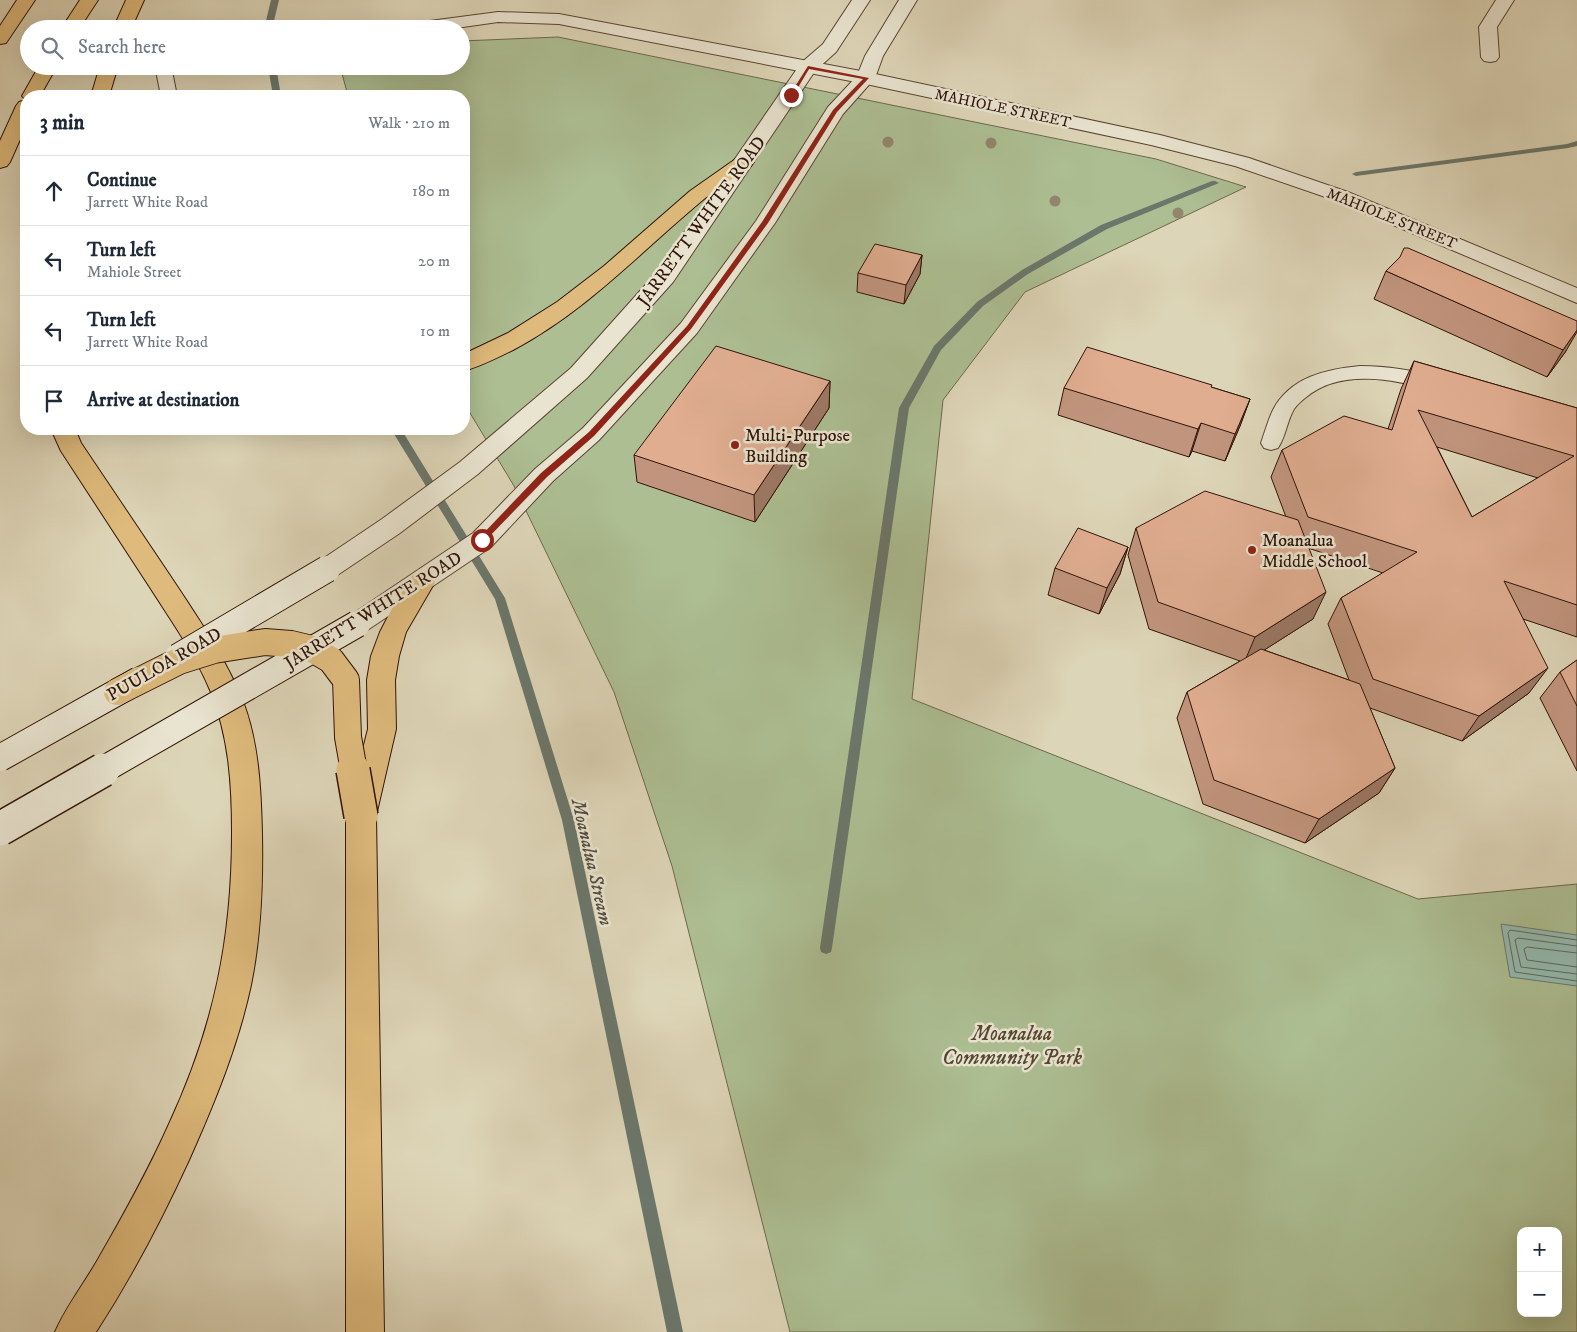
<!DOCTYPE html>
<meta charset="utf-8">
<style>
:root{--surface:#fff;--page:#f6f6f7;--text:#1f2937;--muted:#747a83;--line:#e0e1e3}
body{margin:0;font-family:"IM FELL DW Pica",serif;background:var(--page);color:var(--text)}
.controls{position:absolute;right:15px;bottom:15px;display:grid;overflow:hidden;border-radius:10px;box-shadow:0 5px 20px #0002}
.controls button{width:45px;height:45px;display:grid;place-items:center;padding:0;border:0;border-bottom:1px solid var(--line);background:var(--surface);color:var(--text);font:25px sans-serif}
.stop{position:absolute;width:15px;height:15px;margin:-11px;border:4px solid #8f2418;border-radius:50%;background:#fff}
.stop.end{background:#8f2418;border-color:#fff;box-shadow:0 1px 5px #0008}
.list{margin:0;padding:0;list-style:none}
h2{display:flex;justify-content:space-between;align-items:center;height:65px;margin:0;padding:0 20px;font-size:21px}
h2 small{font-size:16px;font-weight:400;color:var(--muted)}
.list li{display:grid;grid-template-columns:32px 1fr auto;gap:15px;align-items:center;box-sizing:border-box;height:70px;padding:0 20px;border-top:1px solid var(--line)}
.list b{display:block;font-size:19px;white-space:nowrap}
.list p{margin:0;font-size:16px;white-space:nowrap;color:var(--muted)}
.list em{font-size:16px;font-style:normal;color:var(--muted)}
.icon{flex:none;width:28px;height:28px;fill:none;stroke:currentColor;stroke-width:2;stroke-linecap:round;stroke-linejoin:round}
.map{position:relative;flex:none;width:1577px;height:1332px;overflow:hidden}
.search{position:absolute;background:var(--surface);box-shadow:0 5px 20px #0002;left:20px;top:20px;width:450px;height:55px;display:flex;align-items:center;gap:12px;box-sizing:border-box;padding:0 18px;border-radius:28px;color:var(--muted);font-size:19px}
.panel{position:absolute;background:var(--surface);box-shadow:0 5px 20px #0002;left:20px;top:90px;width:450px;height:345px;border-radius:20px}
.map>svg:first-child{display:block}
.green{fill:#acbe92;stroke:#6e684c;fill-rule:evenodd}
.water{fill:#93b9ae;stroke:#6b776b}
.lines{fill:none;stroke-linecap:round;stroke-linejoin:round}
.shore{stroke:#62665a;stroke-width:1}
.stream{fill:#6b776b;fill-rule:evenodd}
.service-casing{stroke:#5b4433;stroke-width:2}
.minor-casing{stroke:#5b4433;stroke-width:2}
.tertiary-casing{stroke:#5b4433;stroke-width:2}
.motorway-casing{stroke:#301307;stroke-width:2}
.service{fill:#e9e4d0;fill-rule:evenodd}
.minor{fill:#e9e4d0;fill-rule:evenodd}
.tertiary{fill:#e9e4d0;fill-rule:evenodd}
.motorway{fill:#deba7c;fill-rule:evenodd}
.secondary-bridge-far1-casing{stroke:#301307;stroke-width:28;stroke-linecap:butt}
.secondary-bridge-casing{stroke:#301307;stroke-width:36;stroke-linecap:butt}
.motorway-bridge-far1-casing{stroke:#301307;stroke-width:28;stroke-linecap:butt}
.motorway-bridge-casing{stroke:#301307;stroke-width:36;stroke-linecap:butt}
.secondary-bridge-far1{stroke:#e9e4d0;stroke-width:26}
.secondary-bridge{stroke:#e9e4d0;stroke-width:33}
.motorway-bridge-far1{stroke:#deba7c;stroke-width:26}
.motorway-bridge{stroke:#deba7c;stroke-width:33}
.tree{fill:#92866d}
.wall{fill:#c1957d;stroke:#301307;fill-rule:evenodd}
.shaded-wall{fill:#9d7966;stroke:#301307}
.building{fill:#e0ad91;stroke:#301307;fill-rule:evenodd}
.route{fill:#8f2418}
.poi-dot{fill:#8f2418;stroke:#e9e4d0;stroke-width:2}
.labels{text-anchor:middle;stroke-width:5;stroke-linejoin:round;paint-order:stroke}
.far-street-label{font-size:15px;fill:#301307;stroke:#e9e4d0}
.street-label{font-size:18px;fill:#301307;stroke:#e9e4d0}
.poi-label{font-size:18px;fill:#301307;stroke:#e9e4d0;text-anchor:start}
.water-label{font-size:19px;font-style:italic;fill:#534d41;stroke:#e9e4d0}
.near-park-label{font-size:21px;font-style:italic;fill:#554631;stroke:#e9e4d0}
</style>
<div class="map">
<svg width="1577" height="1332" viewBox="0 0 1577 1332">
<rect width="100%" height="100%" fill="#ddd5b7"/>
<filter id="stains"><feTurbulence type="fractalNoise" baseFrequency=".004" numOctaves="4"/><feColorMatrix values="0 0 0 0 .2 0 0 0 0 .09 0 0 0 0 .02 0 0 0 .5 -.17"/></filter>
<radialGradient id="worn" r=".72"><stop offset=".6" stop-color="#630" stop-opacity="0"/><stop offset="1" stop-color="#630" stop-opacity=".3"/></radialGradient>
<!-- green -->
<path class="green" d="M558 37 1156 159 1246 187 1025 292 943 400 912 699 1418 899 1577 884V1332H790L672 866 614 692 514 486 464 403V96H348L340 66H461V41ZM1521 1231H1558V1313H1521Z"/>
<!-- water -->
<path class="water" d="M1501 924 1577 935V986L1510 977Z"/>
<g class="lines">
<!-- shore -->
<path class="shore" d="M1577 940 1510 930 1508 933 1515 972 1577 981
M1577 946 1518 938 1515 940 1521 967 1577 974
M1577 953 1527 947 1524 949 1527 960 1577 967"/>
<!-- stream -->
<path class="stream" d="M271 0H279L272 29H264Z
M268 66H276L281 96H273Z
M1577 141V146L1568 148 1356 176 1352 174 1356 172 1567 144Z
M1212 181H1215L1219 183 1107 229 1028 274 983 306 941 350 909 408 832 948 831 952 826 954 821 952 820 948 899 408 934 346 977 302 1022 270 1101 225Z
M391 429H401L505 598 574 820 683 1332H667L562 820 495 599Z"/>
<!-- service casing -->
<g class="service-casing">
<path id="service" d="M155 66H171L177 96H161Z
M1360 366C1389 366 1417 371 1445 379L1448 384 1445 389 1438 391C1396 380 1341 367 1305 398 1301 401 1297 405 1294 409 1287 421 1286 436 1278 448L1271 450 1264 448 1261 443C1265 432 1268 420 1273 410 1290 377 1327 369 1360 366Z"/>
</g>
<!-- minor casing -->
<g class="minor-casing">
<path id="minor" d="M1496 0H1514L1497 27 1499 57 1496 61 1490 62 1484 61 1481 57 1479 27Z
M498 12 559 14 866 72 1160 135 1249 158 1348 192 1577 288V303L1334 200 1235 166 1151 145 866 84 559 24 498 22 449 29H398L401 25 407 24Z"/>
</g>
<!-- tertiary casing -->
<g class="tertiary-casing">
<path id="tertiary" d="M852 0H870L836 52 815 71 673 282 587 378 478 474 400 533 336 576 327 579 318 576 314 569 318 562 382 519 460 462 571 368 657 272 801 63 823 44Z
M899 0H917L883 56 875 78 843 114 775 223 697 333 599 440 553 481 491 547 366 631 357 634 348 631 344 624 348 617 473 533 535 469 583 428 681 323 756 221 828 107 857 76 865 56Z"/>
</g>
<!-- motorway casing -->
<g class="motorway-casing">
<path id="motorway" d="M17 0H35L6 43 0 44V26Z
M80 0H98L79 29H61Z
M126 0H144L131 29H113Z
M39 66H57L40 96H26V126L10 162 7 166 0 168V141L16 106 19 102 26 100 22 96Z
M100 66H118L109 96H91Z
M744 156 751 158 754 162 751 166C736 177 719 187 704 199 640 252 588 310 513 350 497 358 481 366 464 371V354L508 333 557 302 604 266 690 191 737 158Z
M51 429H75L81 443C111 488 141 532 171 577 198 618 226 658 244 704 259 745 261 790 262 834 263 884 261 936 251 985 238 1046 214 1104 189 1160 162 1219 131 1278 96 1332H55C66 1307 83 1285 97 1261 123 1216 148 1171 169 1124 214 1027 232 939 232 833 232 784 229 736 210 690 195 654 172 622 151 589 121 543 91 497 61 451Z
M422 572 431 575 435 582 406 632 399 656 395 680 396 729 376 816 384 1332H346V816L368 729 367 680 371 656 380 632 397 599 413 575Z"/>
</g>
<!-- service -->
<use href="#service" class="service"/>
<!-- minor -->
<use href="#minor" class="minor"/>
<!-- tertiary -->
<use href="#tertiary" class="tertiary"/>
<!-- motorway -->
<use href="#motorway" class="motorway"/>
<!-- secondary-bridge-far1 casing -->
<g class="secondary-bridge-far1-casing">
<path id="secondary-bridge-far1" d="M178 657 327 569
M0 758 139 680
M101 771 357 624"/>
</g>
<!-- secondary-bridge casing -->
<g class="secondary-bridge-casing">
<path id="secondary-bridge" d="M0 829 103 770"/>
</g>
<!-- motorway-bridge-far1 casing -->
<g class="motorway-bridge-far1-casing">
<path id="motorway-bridge-far1" d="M117 692 179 661 214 650 265 642 291 644 312 649 331 660 346 680 348 737 354 771"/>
</g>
<!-- motorway-bridge casing -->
<g class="motorway-bridge-casing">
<path id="motorway-bridge" d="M353 770 361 816"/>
</g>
<!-- secondary-bridge-far1 -->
<use href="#secondary-bridge-far1" class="secondary-bridge-far1"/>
<!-- secondary-bridge -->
<use href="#secondary-bridge" class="secondary-bridge"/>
<!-- motorway-bridge-far1 -->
<use href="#motorway-bridge-far1" class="motorway-bridge-far1"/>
<!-- motorway-bridge -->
<use href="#motorway-bridge" class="motorway-bridge"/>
</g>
<!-- trees -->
<g class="tree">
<circle cx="888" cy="142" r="5.5"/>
<circle cx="991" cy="143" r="5.5"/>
<circle cx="1055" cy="201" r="5.5"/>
<circle cx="1178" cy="213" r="5.5"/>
</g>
<!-- wall -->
<path class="wall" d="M922 255 920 274 904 304 857 292 858 273Z
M1386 271 1566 351 1547 377 1374 299Z
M1414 361 1577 408V637L1523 619 1529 693 1462 741 1370 708 1395 768 1379 793 1305 843 1203 804 1177 718 1187 692 1240 661 1149 629 1128 555 1136 528 1286 517 1271 477 1282 450 1388 429 1401 389ZM1437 447 1538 478 1472 517ZM1308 548 1383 573 1341 598 1328 624 1349 680 1264 650 1313 619Z
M830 381 829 408 755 522 637 482 634 455Z
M1211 387 1250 399 1240 426 1225 461 1192 451 1189 457 1058 415 1064 388Z
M1128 547 1120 574 1099 614 1048 595 1055 568Z
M1577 660V771L1540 698 1560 672Z"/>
<!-- shaded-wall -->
<path class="shaded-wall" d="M922 255 920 274 904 304 906 285Z
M1577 330V332L1566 351 1547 377 1563 350Z
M830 381 829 408 755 522 754 495Z
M1250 399 1240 426 1225 461 1235 434Z
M1201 423 1192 451 1189 457 1198 429Z
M1128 547 1120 574 1099 614 1107 588Z
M1326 592 1313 619 1244 663 1255 637Z
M1548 668 1529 693 1462 741 1479 716Z
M1395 768 1379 793 1305 843 1319 819Z"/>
<!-- building -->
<path class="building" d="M875 244 922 255 906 285 858 273Z
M1404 248H1408L1577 321V330L1563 350 1386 271 1400 257Z
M716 346 830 381 754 495 634 455Z
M1087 347 1212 385 1211 387 1250 399 1235 434 1201 423 1198 429 1064 388Z
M1414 361 1577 408V605L1504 581 1548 668 1479 716 1373 679 1341 598 1417 552 1308 517 1282 450 1344 416 1392 430ZM1418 410 1574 456 1472 517Z
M1205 491 1298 520 1326 592 1255 637 1158 602 1136 528Z
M1078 528 1128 547 1107 588 1055 568Z
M1261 649 1360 684 1395 768 1319 819 1214 780 1187 692Z
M1577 660V706L1560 672Z"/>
<!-- route -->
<path class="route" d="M808 66 869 78 837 112 768 223 691 329 594 436 547 477 484 542H479V538L541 473 589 432 687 326 762 222 833 110 863 79 809 69 793 96H789Z"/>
<!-- markers -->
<g class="poi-dot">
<circle cx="735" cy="445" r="5"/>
<circle cx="1252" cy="550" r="5"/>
</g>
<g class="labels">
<!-- far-street labels -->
<g class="far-street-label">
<text transform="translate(1003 108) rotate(12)" y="5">MAHIOLE STREET</text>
<text transform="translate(1392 218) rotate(22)" y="5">MAHIOLE STREET</text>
</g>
<!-- street labels -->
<g class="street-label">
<text transform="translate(701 221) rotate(-54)" y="6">JARRETT WHITE ROAD</text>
<text transform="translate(373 610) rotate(-32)" y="6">JARRETT WHITE ROAD</text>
<text transform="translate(164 664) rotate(-30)" y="6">PUULOA ROAD</text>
</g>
<!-- poi labels -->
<g class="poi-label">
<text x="745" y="441">Multi-Purpose<tspan x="745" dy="21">Building</tspan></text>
<text x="1262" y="546">Moanalua<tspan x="1262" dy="21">Middle School</tspan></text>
</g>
<!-- water labels -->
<g class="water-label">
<text transform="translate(593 862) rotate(77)" y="7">Moanalua Stream</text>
</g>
<!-- near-park labels -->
<g class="near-park-label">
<text x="1012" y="1040">Moanalua<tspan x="1012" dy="24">Community Park</tspan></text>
</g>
</g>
<rect width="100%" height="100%" filter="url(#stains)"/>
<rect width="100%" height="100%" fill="url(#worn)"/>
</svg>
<div class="controls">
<button>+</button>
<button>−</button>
</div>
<div class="stop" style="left:482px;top:540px"></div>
<div class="stop end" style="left:791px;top:95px"></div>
<div class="search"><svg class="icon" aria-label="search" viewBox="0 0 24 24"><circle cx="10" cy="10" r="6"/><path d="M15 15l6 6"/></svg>Search here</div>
<section class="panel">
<h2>3 min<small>Walk · 210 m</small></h2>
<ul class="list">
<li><svg class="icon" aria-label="ahead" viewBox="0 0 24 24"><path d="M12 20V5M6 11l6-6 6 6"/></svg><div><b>Continue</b><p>Jarrett White Road</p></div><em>180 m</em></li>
<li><svg class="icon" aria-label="left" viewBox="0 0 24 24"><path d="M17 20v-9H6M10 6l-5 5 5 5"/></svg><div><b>Turn left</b><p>Mahiole Street</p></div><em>20 m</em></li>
<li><svg class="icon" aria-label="left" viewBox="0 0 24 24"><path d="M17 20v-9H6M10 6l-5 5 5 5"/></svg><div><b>Turn left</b><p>Jarrett White Road</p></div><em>10 m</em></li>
<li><svg class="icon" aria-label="arrive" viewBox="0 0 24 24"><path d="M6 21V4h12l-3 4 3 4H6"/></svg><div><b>Arrive at destination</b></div></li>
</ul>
</section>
</div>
